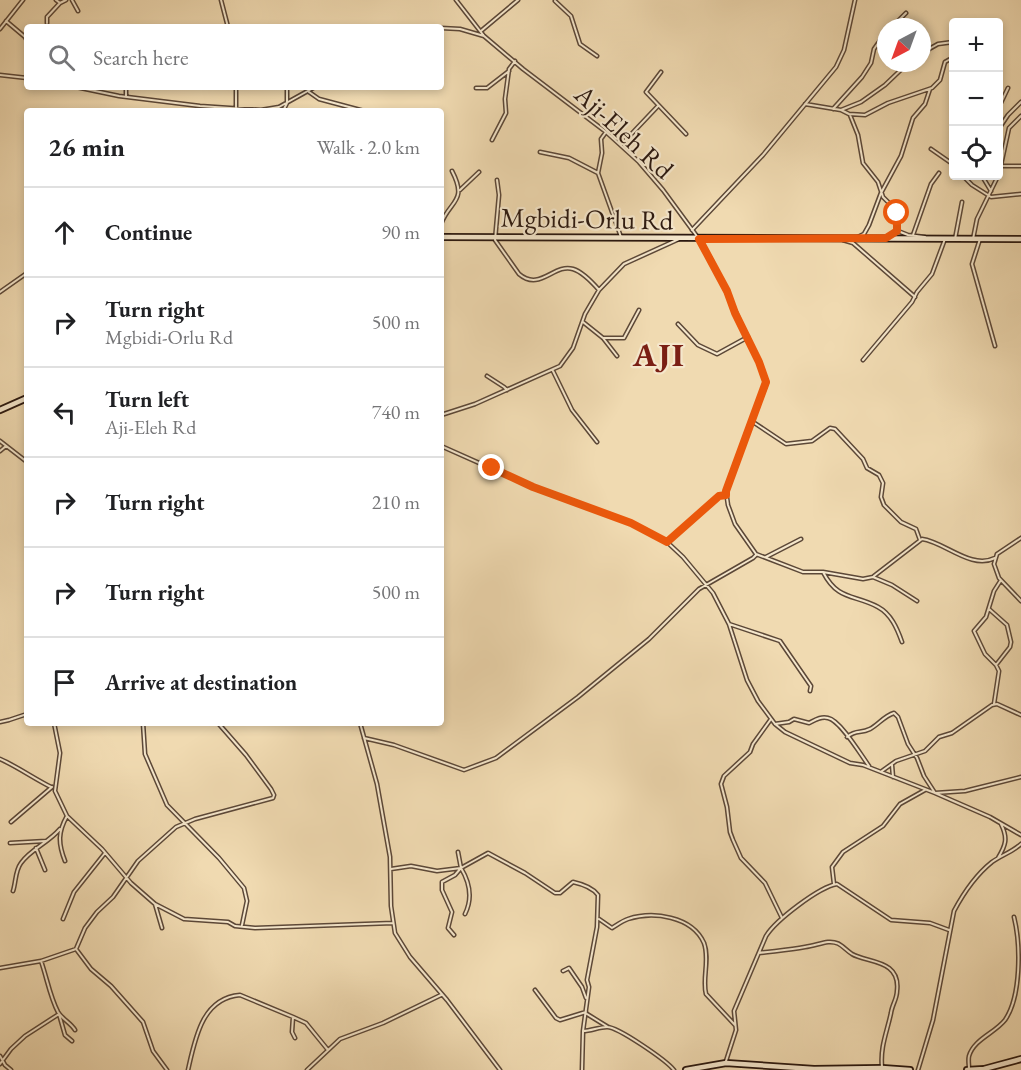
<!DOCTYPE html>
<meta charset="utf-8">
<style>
:root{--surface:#fff;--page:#f2f2f2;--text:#202124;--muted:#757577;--line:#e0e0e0}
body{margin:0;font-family:"EB Garamond",serif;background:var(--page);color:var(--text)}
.controls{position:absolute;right:18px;top:18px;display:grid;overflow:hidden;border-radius:6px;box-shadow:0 3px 9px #0003}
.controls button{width:54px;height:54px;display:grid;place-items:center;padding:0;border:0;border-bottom:2px solid var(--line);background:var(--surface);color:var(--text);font:30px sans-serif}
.compass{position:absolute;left:877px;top:18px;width:54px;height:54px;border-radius:50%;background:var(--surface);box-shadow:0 3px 9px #0003;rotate:221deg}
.stop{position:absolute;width:18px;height:18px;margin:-14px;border:4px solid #ea580c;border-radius:50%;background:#fff}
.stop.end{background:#ea580c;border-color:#fff;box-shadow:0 2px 6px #0008}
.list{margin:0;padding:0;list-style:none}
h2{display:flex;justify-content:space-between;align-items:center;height:78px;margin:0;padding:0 24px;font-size:26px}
h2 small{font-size:20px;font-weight:400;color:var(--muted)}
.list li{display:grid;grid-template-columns:39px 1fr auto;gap:18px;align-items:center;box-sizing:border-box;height:90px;padding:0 24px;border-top:2px solid var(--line)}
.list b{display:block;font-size:22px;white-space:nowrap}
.list p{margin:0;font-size:20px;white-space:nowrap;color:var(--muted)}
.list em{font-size:20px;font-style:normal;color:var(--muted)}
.icon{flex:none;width:33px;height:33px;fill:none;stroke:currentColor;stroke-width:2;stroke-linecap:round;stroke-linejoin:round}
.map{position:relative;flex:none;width:1021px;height:1070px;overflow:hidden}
.search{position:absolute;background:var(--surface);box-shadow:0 3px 9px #0003;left:24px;top:24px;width:420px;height:66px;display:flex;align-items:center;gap:15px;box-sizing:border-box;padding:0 21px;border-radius:6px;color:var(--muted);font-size:22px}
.panel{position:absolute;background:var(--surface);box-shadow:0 3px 9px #0003;left:24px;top:108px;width:420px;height:618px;border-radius:6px}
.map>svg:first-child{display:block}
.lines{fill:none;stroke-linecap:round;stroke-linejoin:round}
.street-casing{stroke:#5c4838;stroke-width:5}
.secondary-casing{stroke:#2b180f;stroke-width:8}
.street{stroke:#f5e7cc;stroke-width:2}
.secondary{stroke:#f5e7cc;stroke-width:4.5}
.route{stroke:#ea580c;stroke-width:8}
.labels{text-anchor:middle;stroke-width:4.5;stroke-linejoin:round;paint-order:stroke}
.street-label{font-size:27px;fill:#2b180f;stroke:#f5e7cc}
.district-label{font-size:33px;font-weight:bold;letter-spacing:1.5px;fill:#7a1f14;stroke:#f5e7cc}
</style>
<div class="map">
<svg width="1021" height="1070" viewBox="0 0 1021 1070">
<rect width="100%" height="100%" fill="#f0dab1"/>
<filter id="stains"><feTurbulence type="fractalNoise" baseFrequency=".00333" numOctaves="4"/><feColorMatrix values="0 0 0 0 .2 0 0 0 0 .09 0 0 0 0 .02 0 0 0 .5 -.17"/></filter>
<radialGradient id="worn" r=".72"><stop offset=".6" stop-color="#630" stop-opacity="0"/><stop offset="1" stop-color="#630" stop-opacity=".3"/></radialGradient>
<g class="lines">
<!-- street casing -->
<g class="street-casing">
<path id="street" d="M72 0 78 11
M221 0 228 27
M456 0 484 36 523 69 606 132 639 162 663 190 699 239 712 261 759 362 767 382 726 491 728 505 735 524 756 554 803 572H823L863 579 873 577 892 585 917 601
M555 1 571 16 580 44 597 56
M60 3 66 0
M6 21 25 37 27 41
M47 23V17L60 3 56 0
M892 27 906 13
M441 28 460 29 484 36
M0 29 23 0
M481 31 518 0
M922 53 938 44 953 42
M661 72 646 92 686 134
M0 75 27 78
M76 87 119 96 200 106 261 110 279 107 315 87
M126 87V96
M476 88H487L509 71
M309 92 319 99 364 111
M805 104 841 110 849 114 865 115 888 103 932 88 940 80 945 62 954 57
M833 109 862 77 871 63 874 49 886 32
M998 109 1008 88
M841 110 861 102 885 85 908 63
M236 111V87
M283 111 287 103V87
M850 115 858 135 863 163 878 182 883 197 895 209 897 231 888 237
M998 130 1008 115 1021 102
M606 132 601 139 602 153 598 173 621 237
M492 140 506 113 505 99 509 69 515 61
M621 145 658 106
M931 149 954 165
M540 152 569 158 598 173
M998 162 1002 166H1021
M963 176 972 185 991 197 1021 194
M982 176 991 191
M497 180 499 195 495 240 519 274C540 292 554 263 573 269 583 272 592 282 599 290
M460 190 479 172
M441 224C450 200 468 202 452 171
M692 230 763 155 836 67 844 50 855 0
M898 231 908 235 925 237
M913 235 931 184 939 173
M858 237 864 234 869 225 881 193 901 156 913 118 925 104 930 89
M955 239 962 202
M973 239 977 219 999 174 1009 128 1021 116
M980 239 972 264 995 346
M843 240 853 243 915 297
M0 292 27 273
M583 322 603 338 617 356
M678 324 698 345 717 354 748 337
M603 338H624L639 310
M863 360 912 302 917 292 932 274 945 239
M27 370V374
M553 371 572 410 597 442
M487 376 504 387 507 390
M441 415 475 404 560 366 573 348 585 314 599 290 624 264 679 239
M753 422 786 444 812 441 830 428 835 429 863 459 867 468 879 475 883 483 881 497 884 505 901 522 916 529 920 540
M0 441 27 462
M441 446 533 487 631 523 667 542 683 557 713 593 729 624 747 680 758 701 775 724 785 732 850 763 863 765 935 793 990 817 1021 835
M0 451 6 446
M1021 538 997 554 994 564 999 578 1021 601
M667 542 719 496 726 495
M766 557 801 539
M823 572C838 601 854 594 878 607 891 614 897 628 902 642
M874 576 922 539C945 542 971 570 995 558
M989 609 1007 625 1011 642 1010 647 996 665
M729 624 780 641 811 686 810 691
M994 704 999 671 996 665 985 654 974 631 986 617 994 591 1001 580
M771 719 753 744 750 752 724 776 721 784 727 807 730 832 733 840 741 858 765 883 782 918
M0 722 9 720 27 714
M54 723 60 753 55 791 67 816 102 849 131 883 155 904 162 928
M143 723 145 754 167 805 219 858 244 888 247 901 242 925
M360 723 377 784 390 857 391 906 395 933 410 957 447 1000 500 1070
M775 724 789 722 794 719 809 723C815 720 821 716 828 718 840 720 861 755 869 766
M847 737C857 729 860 734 870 729 878 725 884 716 894 713L898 717 908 744 917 758 924 776 935 793 965 791 1021 777
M364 738 394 745 464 770 496 758 578 697 649 639 699 589 753 558 756 555
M0 759C18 767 33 778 51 787
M892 765 893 777
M882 771 896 761 925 751 939 737 952 733 992 705 997 704 1021 715
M11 822 52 787
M10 843 46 841
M36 848 45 870
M998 858C1006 845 1008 838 1001 824
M65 861C58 843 58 832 67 816
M461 868C470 883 473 898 465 914
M391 869 411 866 437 871 461 868 488 853 525 873 555 893H560L573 882C582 884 593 888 598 895L597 927 587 980 589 987 583 1031 582 1070
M834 884 832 867 843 852 883 826 900 804 925 790
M13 891C16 882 15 871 21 863 31 849 48 843 60 829
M155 904 184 919 228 922 235 926 255 928 393 923
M63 919 74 892 105 853
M599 919 612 928C617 925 622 921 628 919 653 911 692 916 704 943 710 959 702 979 706 994L735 1025
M454 935 448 928 452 912 442 890V882L455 875 461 868 458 852
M76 949 91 969 111 986 143 1022 153 1051 167 1070
M759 953C774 951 790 950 805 947 813 946 821 943 828 942 840 941 843 948 852 954 867 963 901 959 897 991 897 999 892 1005 891 1013 887 1032 880 1047 882 1067
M41 961C47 978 50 997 58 1012 62 1019 71 1023 75 1030
M0 968 41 961 76 949 85 928 97 912 113 897 138 861 176 827 195 819 273 798 274 795 271 789 246 755 218 723
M563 971 569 968 582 987 586 998
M535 990 556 1018 560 1020 586 1012
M587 1014 608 1027
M583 1031C591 1031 599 1027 607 1027 618 1027 666 1060 674 1070
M295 1038 292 1032 293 1017 306 1023 328 1050
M0 1056 5 1065 11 1070
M726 1061 736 1030 734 1011 766 936C776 920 819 887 837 884L891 920 930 923 949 930
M0 1064 11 1049 25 1036 59 1014 65 1035 72 1041
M969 1069C969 1064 968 1060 969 1056 974 1039 995 1033 1005 1020 1021 997 1021 946 1014 917
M188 1070C195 1039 202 998 240 995L293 1017
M307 1070 340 1039 383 1023 441 995
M918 1070 933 1020 954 911C963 894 977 874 992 862 1002 855 1012 852 1021 844"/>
</g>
<!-- secondary casing -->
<g class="secondary-casing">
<path id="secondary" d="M441 237 1021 239
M0 410 27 398
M686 1070 726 1063 814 1069 882 1068 910 1070
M967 1070 984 1069 1021 1059"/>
</g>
<!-- street -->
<use href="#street" class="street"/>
<!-- secondary -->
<use href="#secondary" class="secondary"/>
</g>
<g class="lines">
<!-- route -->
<path class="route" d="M492 468 533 487 631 523 667 542 719 496 726 495V491L766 382 759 362 735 313 727 291 699 239 886 238 897 231V213"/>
</g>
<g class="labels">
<!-- street labels -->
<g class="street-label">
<text transform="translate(624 132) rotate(43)" y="9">Aji-Eleh Rd</text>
<text transform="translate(587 219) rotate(1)" y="9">Mgbidi-Orlu Rd</text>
</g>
<!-- district labels -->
<g class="district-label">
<text x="659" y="366">AJI</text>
</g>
</g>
<rect width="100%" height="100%" filter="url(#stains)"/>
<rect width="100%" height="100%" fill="url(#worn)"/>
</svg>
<div class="controls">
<button>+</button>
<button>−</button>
<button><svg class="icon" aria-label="locate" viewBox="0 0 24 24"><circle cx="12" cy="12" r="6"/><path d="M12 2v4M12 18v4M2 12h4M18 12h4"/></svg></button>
</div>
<svg class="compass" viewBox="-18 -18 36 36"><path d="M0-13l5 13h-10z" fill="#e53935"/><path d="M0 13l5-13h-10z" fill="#757577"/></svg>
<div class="stop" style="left:897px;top:213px"></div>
<div class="stop end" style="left:492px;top:468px"></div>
<div class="search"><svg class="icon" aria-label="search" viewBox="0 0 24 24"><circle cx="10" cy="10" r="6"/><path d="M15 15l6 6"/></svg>Search here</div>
<section class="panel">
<h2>26 min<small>Walk · 2.0 km</small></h2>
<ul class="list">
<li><svg class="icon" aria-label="ahead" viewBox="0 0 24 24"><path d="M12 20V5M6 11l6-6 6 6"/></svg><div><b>Continue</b></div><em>90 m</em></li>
<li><svg class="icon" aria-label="right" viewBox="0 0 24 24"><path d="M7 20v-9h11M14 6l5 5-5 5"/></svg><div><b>Turn right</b><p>Mgbidi-Orlu Rd</p></div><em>500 m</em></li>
<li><svg class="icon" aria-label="left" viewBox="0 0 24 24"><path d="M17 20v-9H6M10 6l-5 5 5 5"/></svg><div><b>Turn left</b><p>Aji-Eleh Rd</p></div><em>740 m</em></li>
<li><svg class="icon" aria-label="right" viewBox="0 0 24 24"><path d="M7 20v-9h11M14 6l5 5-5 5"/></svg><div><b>Turn right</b></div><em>210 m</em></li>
<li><svg class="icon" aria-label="right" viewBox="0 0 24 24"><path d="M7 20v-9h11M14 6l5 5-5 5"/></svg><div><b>Turn right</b></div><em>500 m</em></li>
<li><svg class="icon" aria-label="arrive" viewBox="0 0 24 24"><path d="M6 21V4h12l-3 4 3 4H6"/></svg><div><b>Arrive at destination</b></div></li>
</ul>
</section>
</div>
